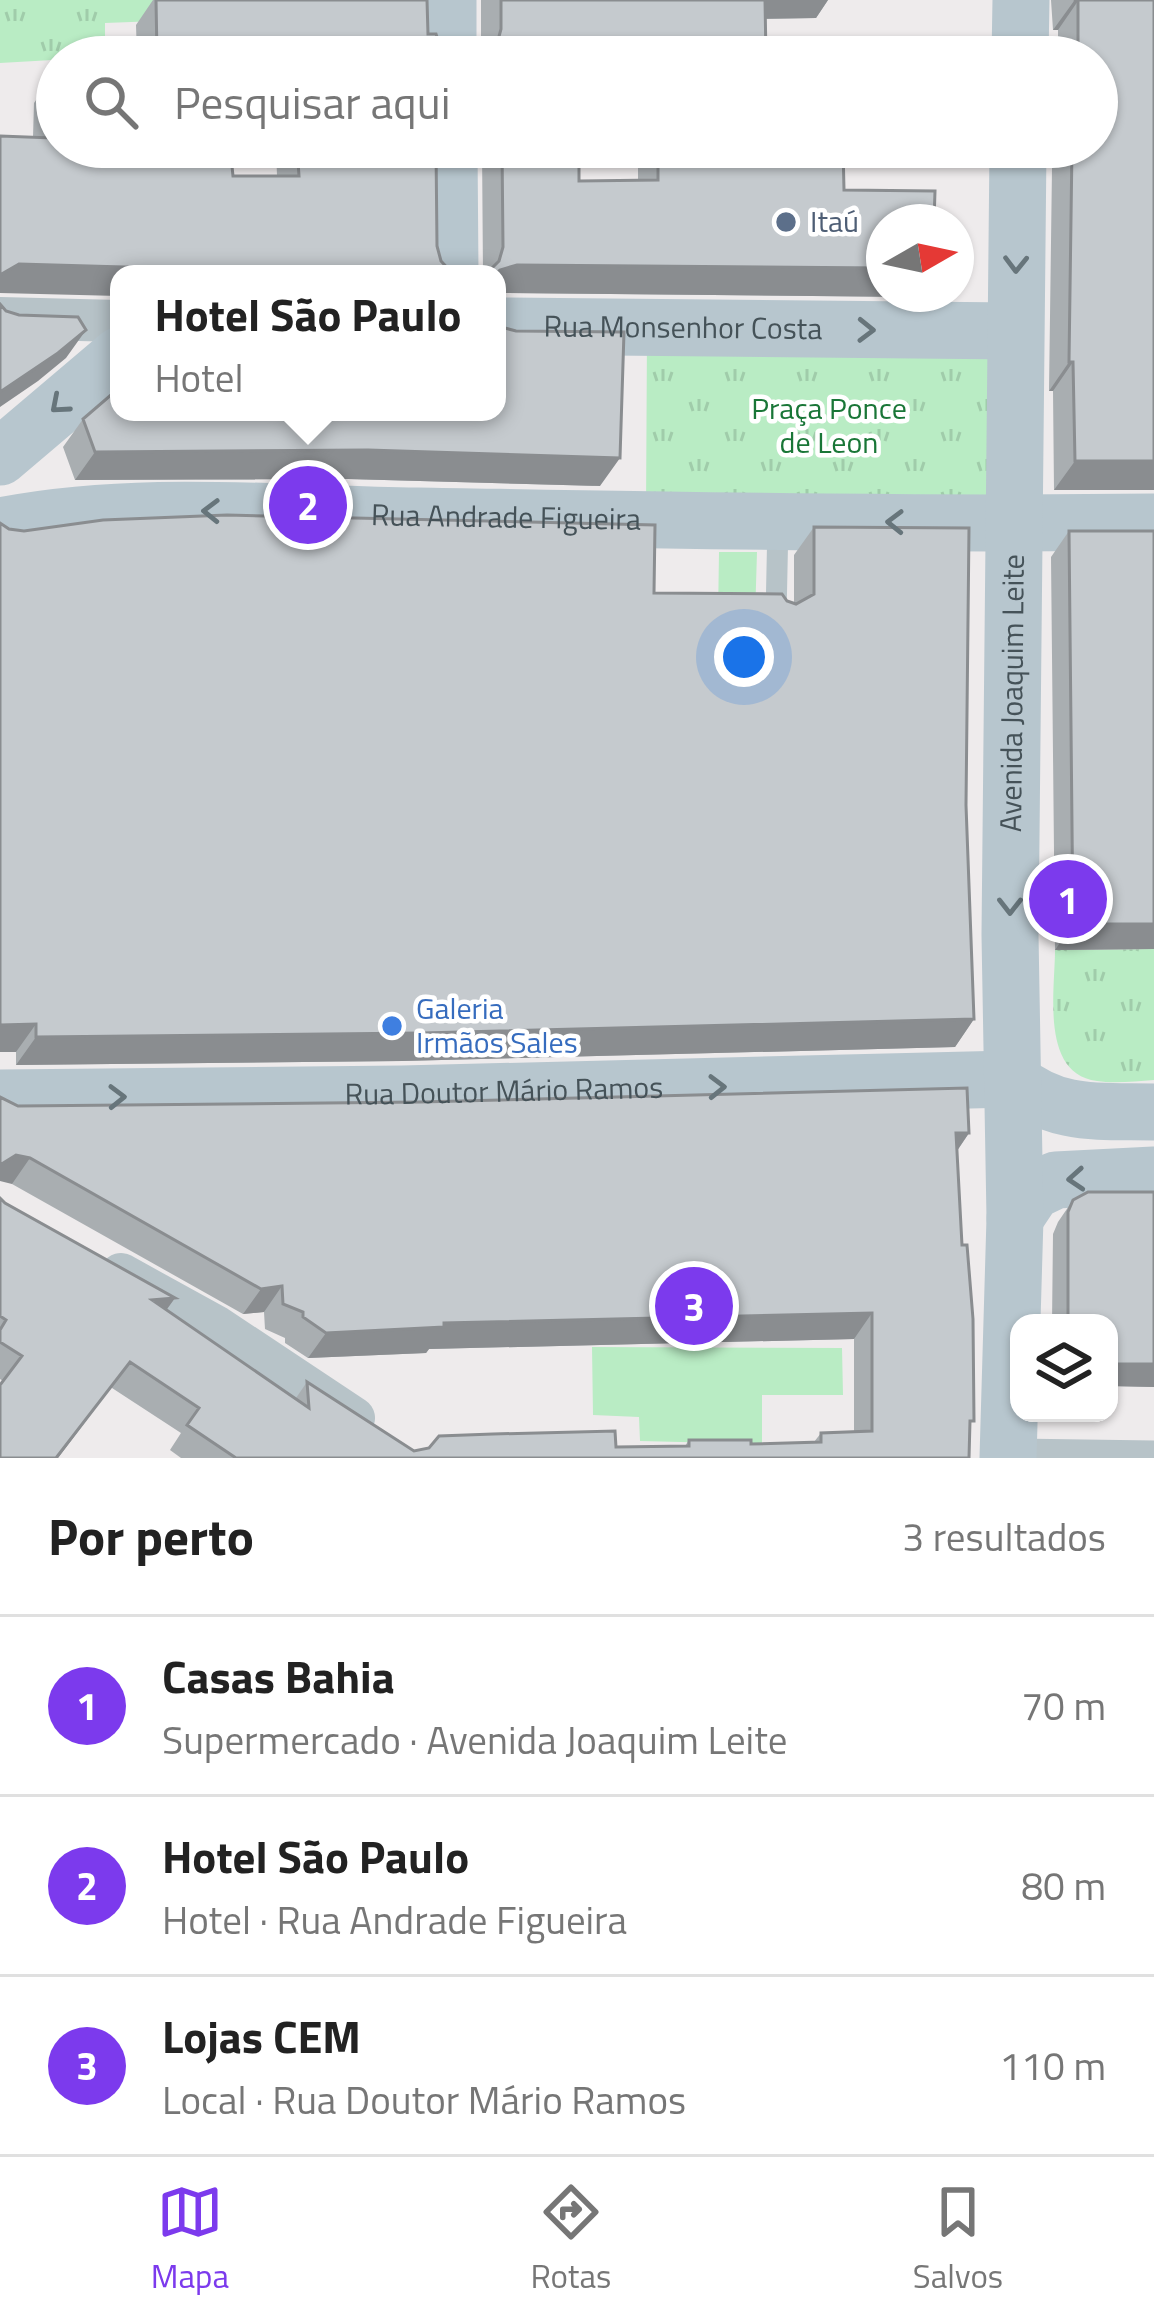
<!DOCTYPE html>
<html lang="pt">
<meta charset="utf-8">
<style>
:root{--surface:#fff;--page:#f6f6f6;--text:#222;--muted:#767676;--line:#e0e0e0;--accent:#7c3aed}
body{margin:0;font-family:"Titillium Web",sans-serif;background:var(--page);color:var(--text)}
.controls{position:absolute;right:36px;bottom:36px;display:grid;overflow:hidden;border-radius:24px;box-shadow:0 3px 9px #0004}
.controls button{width:108px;height:108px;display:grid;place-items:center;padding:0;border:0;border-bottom:3px solid var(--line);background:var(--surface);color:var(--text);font:60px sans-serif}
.compass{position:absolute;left:866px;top:204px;width:108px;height:108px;border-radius:50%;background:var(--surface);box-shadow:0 3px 9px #0004;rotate:81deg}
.you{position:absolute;left:744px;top:657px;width:42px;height:42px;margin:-30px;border:9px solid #fff;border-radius:50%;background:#1a73e8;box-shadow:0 0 0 18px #1a73e833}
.badge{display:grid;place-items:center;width:78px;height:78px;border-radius:50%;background:var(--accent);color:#fff;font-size:39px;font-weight:700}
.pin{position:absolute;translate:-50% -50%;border:6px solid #fff;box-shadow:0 3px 12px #0006}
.popup{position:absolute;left:110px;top:265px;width:396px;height:156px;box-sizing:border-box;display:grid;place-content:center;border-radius:24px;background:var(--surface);filter:drop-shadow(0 3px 9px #0005);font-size:39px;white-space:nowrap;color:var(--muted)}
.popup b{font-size:45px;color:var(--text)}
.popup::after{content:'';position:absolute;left:50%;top:100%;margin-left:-24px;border:24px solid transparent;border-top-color:var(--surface)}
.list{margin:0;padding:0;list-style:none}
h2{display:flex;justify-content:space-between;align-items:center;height:156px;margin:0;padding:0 48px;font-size:51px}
h2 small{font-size:39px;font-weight:400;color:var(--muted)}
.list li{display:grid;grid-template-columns:78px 1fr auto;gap:36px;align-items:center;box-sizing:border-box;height:180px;padding:0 48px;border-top:3px solid var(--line)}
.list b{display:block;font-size:45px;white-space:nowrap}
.list p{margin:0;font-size:39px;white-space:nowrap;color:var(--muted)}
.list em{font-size:39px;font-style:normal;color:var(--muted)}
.icon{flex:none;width:66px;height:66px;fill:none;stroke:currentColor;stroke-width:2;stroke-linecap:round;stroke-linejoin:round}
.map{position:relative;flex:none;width:1154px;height:1458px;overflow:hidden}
.search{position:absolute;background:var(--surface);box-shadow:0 3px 9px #0004;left:36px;right:36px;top:36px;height:132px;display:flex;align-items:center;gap:30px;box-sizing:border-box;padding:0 42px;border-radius:66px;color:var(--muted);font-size:45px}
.sheet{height:696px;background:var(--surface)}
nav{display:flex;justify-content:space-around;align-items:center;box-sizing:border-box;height:168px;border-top:3px solid var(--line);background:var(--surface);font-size:33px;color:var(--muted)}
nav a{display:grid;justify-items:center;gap:6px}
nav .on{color:var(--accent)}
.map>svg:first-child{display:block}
.green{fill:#b9ecc4}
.park{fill:url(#park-tufts)}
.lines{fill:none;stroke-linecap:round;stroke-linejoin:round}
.lane{stroke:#b7c3c8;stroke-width:21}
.street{stroke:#b7c3c8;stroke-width:42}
.secondary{stroke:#b7c6ce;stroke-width:57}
.wall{fill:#a9aeb1}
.shaded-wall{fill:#8a8d90}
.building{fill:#c5cace;stroke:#8a8d90;stroke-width:3}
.oneway{stroke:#67757b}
.service-dot{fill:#5c6f8a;stroke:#fff;stroke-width:4.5}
.shop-dot{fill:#3f7fe0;stroke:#fff;stroke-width:4.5}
.labels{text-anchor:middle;stroke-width:9;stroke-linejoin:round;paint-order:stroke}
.service-label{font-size:30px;fill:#4e5e75;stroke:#fff;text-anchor:start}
.street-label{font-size:30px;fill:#455258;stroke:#fff}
.park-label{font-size:30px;fill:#197637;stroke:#fff}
.shop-label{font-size:30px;fill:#366cbe;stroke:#fff;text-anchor:start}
</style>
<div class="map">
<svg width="1154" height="1458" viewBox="0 0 1154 1458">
<defs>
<pattern id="park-tufts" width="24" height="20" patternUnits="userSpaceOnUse" patternTransform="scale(3)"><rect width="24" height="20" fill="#b9ecc4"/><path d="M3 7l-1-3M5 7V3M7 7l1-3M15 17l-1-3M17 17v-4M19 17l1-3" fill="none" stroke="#a0ccaa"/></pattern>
</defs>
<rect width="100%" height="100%" fill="#eeebec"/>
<!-- green -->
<path class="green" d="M719 552H757L755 618 718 617Z
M592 1347 842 1348 843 1395H762V1444L640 1441 639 1417 593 1415Z"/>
<!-- park -->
<path class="park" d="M0 0H158V21L105 23V57L0 63Z
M647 334 1008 341 1002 514 646 510Z
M1154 949V1080C1136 1081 1115 1084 1097 1081 1040 1074 1055 990 1055 950Z"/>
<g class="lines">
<!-- lane -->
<path class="lane" d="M776 617 778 521
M1009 1449 1154 1451"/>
<!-- street -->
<path class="street" d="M0 318 119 321
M121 1274 217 1327 354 1418"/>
<!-- secondary -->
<g class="secondary">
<path d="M448 0V57"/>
<path d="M1020 57 1021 0"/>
<path d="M449 147 450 274"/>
<path id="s1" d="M497 326 1015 331"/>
<path d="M0 457 119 356"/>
<path id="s2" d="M0 526C137 499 279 514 417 516 663 520 909 525 1154 522"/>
<path id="s3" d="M0 1098 402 1094 1010 1079C1058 1117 1096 1111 1154 1112"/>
<path d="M1015 1218 1033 1191 1056 1180 1154 1175"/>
<path id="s4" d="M1008 1458 1015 1218 1010 935 1018 147"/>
</g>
</g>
<!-- wall -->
<path class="wall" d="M153 0H427L428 34 137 57 136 25Z
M481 0H888H828L816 18 765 19 481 57Z
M1051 0H1154V490H1054L1053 391H1049L1052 168 1057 160V147H1097V57H1058V30H1053Z
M54 74 233 176H277L276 147H436L437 246 33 137 34 103Z
M482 147H579V181L638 180V147H843L844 190 884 294H916L914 297 497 293V274H483Z
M83 419 600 486 348 479 75 480 63 447Z
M0 523 9 529 654 593 787 601 794 603V555L814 527 966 805 974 1019 955 1047 402 1061 16 1065V1052H0Z
M1069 531 1154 949 1055 950 1051 557Z
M18 1106 969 1133 957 1151 970 1427 969 1458H181L170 1450 181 1433 112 1388 3 1381 0 1379V1198L5 1203 175 1298 166 1310 296 1398 307 1382 414 1451 685 1446 689 1440 751 1444 814 1442 821 1433 854 1432V1339L429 1349 426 1353 308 1358 285 1343V1338L265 1329 264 1312 243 1314 12 1184Z
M1154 1192V1387L1109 1386V1323H1052L1053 1234 1058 1222 1073 1200Z"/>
<!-- shaded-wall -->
<path class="shaded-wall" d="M759 0H888H828L816 18 745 19Z
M1074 1H1078L1058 30H1053Z
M19 264 304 272 303 274H119V296L0 293V275Z
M517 265 884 268V294H916L914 297 497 293 496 274 500 270Z
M86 330 66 358 38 381 0 407V392Z
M1069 362H1073L1053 391H1049Z
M368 450 620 458 600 486 348 479 75 480 95 452Z
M1075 461H1154V490H1054Z
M1073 924H1154V949L1055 950Z
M974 1019 955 1047 402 1061 16 1065 36 1037Z
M36 1024 16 1052H0V1025Z
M956 1133H969L952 1158Z
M16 1155 30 1158 12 1184 0 1181V1165Z
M282 1286 264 1312 243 1314 261 1289Z
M175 1298 157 1323 152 1300Z
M872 1313 854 1339 429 1349 426 1353 308 1358 326 1333 444 1323Z
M130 1362 58 1458H56Z
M1109 1364H1154V1387L1109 1386Z"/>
<!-- building -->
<path class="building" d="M156 0H427L428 34H436L440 46 452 57H139L157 55Z
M501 0H765L766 57H484L497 44 501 29Z
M1074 0H1154V461H1075L1073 362H1069L1072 147H1097V57H1078V1Z
M54 74 57 75V147H230L233 176H299L297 147H436L437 246 441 261 453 274H299L304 272 19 264 0 275V136L52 138Z
M502 147H579V181L658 180V147H843L844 190 935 191 934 222H884V268L517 265 500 270 496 274H486L499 261 503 247Z
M0 304 6 311 19 315 78 317 86 330 58 353 0 392Z
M497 323 501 327 516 331 624 332 620 458 368 450 95 452 83 419 119 388V412H497Z
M227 515 655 525 654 593 782 594 787 601 796 604 814 594V527L969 528 966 805 974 1019 422 1033 36 1037V1024L0 1025V523L9 529 24 531 103 520Z
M1069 531H1154V924H1073Z
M967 1088 969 1133H956L962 1245H967L973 1319 974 1421H970L969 1458H236L187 1425 199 1408 130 1362 56 1458H0V1385L22 1356 0 1342V1330L6 1320 0 1316V1198L5 1203 175 1298 152 1300 309 1408 307 1382 414 1451 429 1448 439 1436 493 1434 615 1431 616 1447 689 1446V1440H751V1444L821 1442V1433L872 1431V1313L444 1323V1327L326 1333 303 1317V1312L283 1304 282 1286 261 1289 30 1158 16 1155 0 1165V1097L18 1106 420 1102Z
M1088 1192H1154V1364H1109V1323H1068V1212L1073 1200Z"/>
<!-- one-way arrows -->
<defs><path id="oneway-chevron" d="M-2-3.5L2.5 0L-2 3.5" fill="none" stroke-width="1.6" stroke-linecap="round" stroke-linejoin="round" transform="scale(3)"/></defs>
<g class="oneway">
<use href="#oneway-chevron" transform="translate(1016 264) rotate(91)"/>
<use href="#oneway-chevron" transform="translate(866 330) rotate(1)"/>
<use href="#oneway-chevron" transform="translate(59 405) rotate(139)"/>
<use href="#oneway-chevron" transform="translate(211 511) rotate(-179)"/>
<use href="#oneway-chevron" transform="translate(895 522) rotate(-179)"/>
<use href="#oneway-chevron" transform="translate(1010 906) rotate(90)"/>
<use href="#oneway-chevron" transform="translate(717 1087) rotate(-1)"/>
<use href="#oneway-chevron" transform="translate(117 1097) rotate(-1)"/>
<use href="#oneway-chevron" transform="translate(1076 1179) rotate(176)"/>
</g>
<!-- markers -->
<circle class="service-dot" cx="786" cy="222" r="12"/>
<circle class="shop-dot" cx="392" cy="1026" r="12"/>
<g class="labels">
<!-- service labels -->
<g class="service-label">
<text x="810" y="232">Itaú</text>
</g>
<!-- street labels -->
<g class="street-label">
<text dy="10" stroke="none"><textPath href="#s1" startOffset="186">Rua Monsenhor Costa</textPath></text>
<text dy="10" stroke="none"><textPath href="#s2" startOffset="507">Rua Andrade Figueira</textPath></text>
<text dy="10" stroke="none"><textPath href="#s4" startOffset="765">Avenida Joaquim Leite</textPath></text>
<text dy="10" stroke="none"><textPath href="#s3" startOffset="504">Rua Doutor Mário Ramos</textPath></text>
</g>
<!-- park labels -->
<g class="park-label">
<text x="829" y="419">Praça Ponce<tspan x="829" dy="34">de Leon</tspan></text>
</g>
<!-- shop labels -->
<g class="shop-label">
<text x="416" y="1019">Galeria<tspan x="416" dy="34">Irmãos Sales</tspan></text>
</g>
</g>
</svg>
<div class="controls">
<button><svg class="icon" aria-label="layers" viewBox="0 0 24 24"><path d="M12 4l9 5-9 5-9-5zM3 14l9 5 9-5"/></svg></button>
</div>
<svg class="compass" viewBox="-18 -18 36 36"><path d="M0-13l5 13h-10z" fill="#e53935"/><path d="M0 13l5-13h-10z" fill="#767676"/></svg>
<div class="you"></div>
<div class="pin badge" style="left:1068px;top:899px">1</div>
<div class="pin badge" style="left:308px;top:505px">2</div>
<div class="popup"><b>Hotel São Paulo</b>Hotel</div>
<div class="pin badge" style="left:694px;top:1306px">3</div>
<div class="search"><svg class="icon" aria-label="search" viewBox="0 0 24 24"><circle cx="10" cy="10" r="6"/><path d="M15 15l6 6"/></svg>Pesquisar aqui</div>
</div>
<section class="sheet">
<h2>Por perto<small>3 resultados</small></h2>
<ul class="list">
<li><span class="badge">1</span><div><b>Casas Bahia</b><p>Supermercado · Avenida Joaquim Leite</p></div><em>70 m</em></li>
<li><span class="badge">2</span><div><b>Hotel São Paulo</b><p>Hotel · Rua Andrade Figueira</p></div><em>80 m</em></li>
<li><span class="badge">3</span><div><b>Lojas CEM</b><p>Local · Rua Doutor Mário Ramos</p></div><em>110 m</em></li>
</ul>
</section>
<nav>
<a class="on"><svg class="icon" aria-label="map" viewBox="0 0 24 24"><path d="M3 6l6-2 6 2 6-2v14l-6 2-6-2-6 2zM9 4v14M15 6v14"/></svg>Mapa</a>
<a><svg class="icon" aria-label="directions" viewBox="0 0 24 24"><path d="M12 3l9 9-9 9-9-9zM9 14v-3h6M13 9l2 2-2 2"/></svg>Rotas</a>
<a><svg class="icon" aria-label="saved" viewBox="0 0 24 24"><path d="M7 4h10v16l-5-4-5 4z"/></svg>Salvos</a>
</nav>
